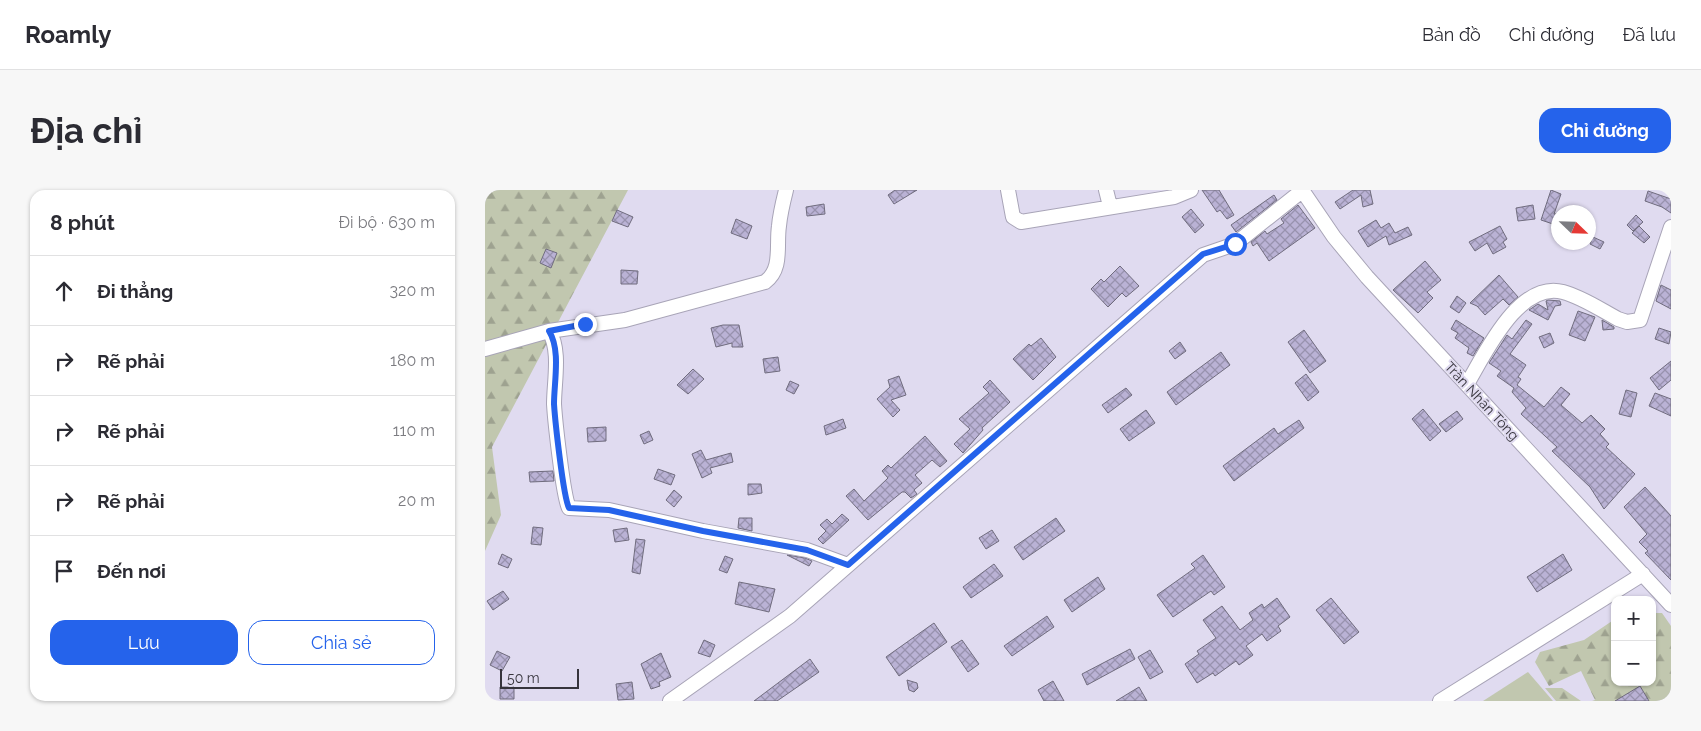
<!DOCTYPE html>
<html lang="vi">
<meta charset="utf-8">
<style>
:root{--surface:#fff;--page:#f7f7f7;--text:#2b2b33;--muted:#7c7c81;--line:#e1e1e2;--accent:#2563eb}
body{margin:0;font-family:Raleway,sans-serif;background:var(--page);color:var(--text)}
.controls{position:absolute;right:15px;bottom:15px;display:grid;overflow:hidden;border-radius:10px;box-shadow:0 1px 4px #0004}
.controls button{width:45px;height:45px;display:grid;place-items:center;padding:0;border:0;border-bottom:1px solid var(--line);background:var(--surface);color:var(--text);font:25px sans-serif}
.compass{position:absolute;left:1066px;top:15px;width:45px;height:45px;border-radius:50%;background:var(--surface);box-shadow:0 1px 4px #0004;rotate:113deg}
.scale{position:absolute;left:15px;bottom:12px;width:79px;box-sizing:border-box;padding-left:5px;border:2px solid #36343c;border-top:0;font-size:14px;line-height:18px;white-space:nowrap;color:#36343c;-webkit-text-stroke:4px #e0dbf0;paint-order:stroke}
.stop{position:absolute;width:15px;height:15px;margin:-11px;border:4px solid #2563eb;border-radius:50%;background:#fff}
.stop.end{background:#2563eb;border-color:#fff;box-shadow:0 1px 5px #0008}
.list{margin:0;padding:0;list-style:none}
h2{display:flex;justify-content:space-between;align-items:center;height:65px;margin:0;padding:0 20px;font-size:21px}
h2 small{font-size:16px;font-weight:400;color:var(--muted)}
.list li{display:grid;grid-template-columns:32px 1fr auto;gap:15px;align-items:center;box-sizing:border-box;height:70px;padding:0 20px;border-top:1px solid var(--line)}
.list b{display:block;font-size:19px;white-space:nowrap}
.list em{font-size:16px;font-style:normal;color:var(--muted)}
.actions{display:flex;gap:10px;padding:15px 20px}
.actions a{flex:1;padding:11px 0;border:1px solid var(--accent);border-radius:15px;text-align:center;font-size:18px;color:var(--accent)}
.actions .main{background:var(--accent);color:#fff}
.icon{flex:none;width:28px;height:28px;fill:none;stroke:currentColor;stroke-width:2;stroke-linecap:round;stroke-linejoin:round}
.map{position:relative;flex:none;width:1186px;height:511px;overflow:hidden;border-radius:15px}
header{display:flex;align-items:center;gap:30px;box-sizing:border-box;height:70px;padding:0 25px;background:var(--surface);border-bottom:1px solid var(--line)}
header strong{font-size:24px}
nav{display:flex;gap:28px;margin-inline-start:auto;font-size:18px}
.intro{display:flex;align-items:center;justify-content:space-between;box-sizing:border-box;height:120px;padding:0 30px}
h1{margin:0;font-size:35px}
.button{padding:12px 22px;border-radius:15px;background:var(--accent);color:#fff;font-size:18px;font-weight:700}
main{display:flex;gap:30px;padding:0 30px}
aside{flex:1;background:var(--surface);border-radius:15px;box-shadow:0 1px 4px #0004}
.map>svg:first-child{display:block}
.green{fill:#c1c7af}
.forest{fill:url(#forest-firs)}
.building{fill:url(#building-cross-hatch);stroke:#706c7e}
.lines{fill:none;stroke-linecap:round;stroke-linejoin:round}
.minor-casing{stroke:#a8a4b7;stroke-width:16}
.minor{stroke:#fff;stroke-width:14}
.route{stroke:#2563eb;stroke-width:6}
.labels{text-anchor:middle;stroke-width:4;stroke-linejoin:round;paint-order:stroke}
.street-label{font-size:14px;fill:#36343c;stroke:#e0dbf0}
</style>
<header>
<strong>Roamly</strong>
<nav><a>Bản đồ</a><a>Chỉ đường</a><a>Đã lưu</a></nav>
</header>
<div class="intro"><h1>Địa chỉ</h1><a class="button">Chỉ đường</a></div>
<main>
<aside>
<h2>8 phút<small>Đi bộ · 630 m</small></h2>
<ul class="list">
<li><svg class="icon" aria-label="ahead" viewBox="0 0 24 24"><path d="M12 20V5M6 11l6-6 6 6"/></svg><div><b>Đi thẳng</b></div><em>320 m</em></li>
<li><svg class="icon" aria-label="right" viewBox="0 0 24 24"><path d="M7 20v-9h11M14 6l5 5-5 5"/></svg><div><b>Rẽ phải</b></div><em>180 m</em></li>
<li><svg class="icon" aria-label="right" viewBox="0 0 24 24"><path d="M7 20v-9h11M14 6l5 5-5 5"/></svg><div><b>Rẽ phải</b></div><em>110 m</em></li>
<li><svg class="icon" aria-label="right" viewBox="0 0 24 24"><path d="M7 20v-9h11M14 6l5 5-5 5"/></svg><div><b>Rẽ phải</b></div><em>20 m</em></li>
<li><svg class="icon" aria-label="arrive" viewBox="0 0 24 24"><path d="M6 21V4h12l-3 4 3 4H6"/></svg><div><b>Đến nơi</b></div></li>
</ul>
<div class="actions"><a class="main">Lưu</a><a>Chia sẻ</a></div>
</aside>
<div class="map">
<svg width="1186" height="511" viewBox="0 0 1186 511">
<defs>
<pattern id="forest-firs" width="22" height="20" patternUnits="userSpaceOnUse" patternTransform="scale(1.25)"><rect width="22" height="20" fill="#c1c7af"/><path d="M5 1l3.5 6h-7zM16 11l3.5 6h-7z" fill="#9ea290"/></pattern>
<pattern id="building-cross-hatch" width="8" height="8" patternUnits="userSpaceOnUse" patternTransform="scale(1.25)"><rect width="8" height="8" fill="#bab2d5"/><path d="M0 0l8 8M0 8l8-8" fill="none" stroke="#9892ae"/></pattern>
</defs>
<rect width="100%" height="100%" fill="#e0dbf0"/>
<!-- green -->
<path class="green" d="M1043 482 1068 511H998Z"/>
<!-- forest -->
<path class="forest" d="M0 0H143L7 257 16 325 0 361Z
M1167 423H1177L1186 436V511H1107L1110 510 1096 481 1064 496 1050 472 1055 462 1099 450 1130 429V492H1167Z
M1060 498H1077L1096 511H1071Z"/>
<!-- building -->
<path class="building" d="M410 0H432L409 14 403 5Z
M717 0H734L749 25 742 29 735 20 732 22Z
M868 0H885L888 14 878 17 876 5 855 19 850 12Z
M1066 0 1076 4 1069 24H1074V36L1056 30Z
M1163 1 1186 9V23L1177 17 1160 11Z
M789 5 792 10 751 42 746 35Z
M339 14 340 24 322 26 321 17Z
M813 15 830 38 784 71 772 53 768 56 766 52 780 41 782 44 799 33 796 29Z
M1048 15 1050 29 1033 31 1031 18Z
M706 19 719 35 710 43 697 27Z
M132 20 148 27 143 37 127 31Z
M1151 25 1158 32 1148 41 1142 35Z
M251 29 267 36 262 49 246 43Z
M891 30 896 38 904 33 910 43 923 37 927 45 904 55 901 46 883 57 873 41Z
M1015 36 1022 49 1018 52 1021 57 1008 64 1002 53 990 61 984 52Z
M1154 36 1165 47 1159 53 1147 43Z
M1108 47 1119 52 1115 59 1105 54Z
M61 59 72 63 66 78 55 73Z
M940 71 956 90 942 102 948 108 933 123 908 100Z
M635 76 654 96 641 107 637 103 623 117 606 99 616 89 619 92Z
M136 80 153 81 152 94H136Z
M1014 85 1033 107 1024 115 1018 109 1000 125 992 116 985 113Z
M1176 95 1186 100V119L1171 111Z
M972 106 981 113 974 123 965 117Z
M1063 110 1075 111 1076 115 1070 116 1063 130 1044 120 1053 114 1063 120 1061 111Z
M1093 121 1110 127 1100 151 1084 145Z
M971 130 999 148 988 166 982 163 984 158 970 148 973 143 966 139Z
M1041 130 1047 134 1025 164 1041 175 1033 187 1036 189 1032 195 1059 217 1076 197 1085 204 1076 215 1097 233 1106 225 1120 239 1115 244 1124 254 1121 257 1150 284 1119 319 1105 297 1067 261 1072 257 1036 224 1041 218 1027 202 1029 198 1012 186 1016 181 1004 173 1022 145 1027 149Z
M1117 130 1129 137V139L1118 140Z
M238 135H254L258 157H247V153L231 157 226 138Z
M1174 138 1186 142 1184 154 1170 149Z
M819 140 841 171 825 183 803 152Z
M1065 143 1069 153 1059 158 1054 147Z
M556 148 571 167 548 190 528 169 544 154 546 156Z
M695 152 701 161 690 169 684 161Z
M736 162 745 175 691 215 682 202Z
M293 167 295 181 280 183 278 169Z
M1186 171V190L1174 200 1165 188Z
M208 179 219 189 203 204 192 195Z
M821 184 834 202 823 211 810 193Z
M414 186 421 205 406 210 415 220 408 227 392 209 405 197 403 190Z
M505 190 525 212 497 238 498 240 478 263 469 254 485 239 474 229 504 203 498 197Z
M305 191 314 195 309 204 301 200Z
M641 198 647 205 623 223 617 215Z
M1141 200 1152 203 1146 227 1134 224Z
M1170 203 1186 209V226L1164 216Z
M938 219 956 241 945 251 927 229Z
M661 220 670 233 644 251 635 239Z
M972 221 978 229 961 242 954 234Z
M358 229 361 238 341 245 339 236Z
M814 230 819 238 749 291 738 276 789 238 793 244Z
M121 237V251L103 252 102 238Z
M164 241 168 250 159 254 155 245Z
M440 246 462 271 455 277 447 270 430 285 437 293 429 300 432 304 426 308 420 302H417L383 330 361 306 369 299 379 311 403 288 397 281 403 275 406 278Z
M216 260 221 270 246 263 248 272 225 278 227 283 217 288 207 264Z
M173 279 190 285 186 295 169 289Z
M68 281 69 291 45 292 44 282Z
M263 294H276L277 303 263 305Z
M1160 297 1186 326V390L1160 363 1163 361 1154 352 1162 344 1139 317Z
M189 300 197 307 189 317 181 310Z
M357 324 364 330 338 354 333 349 341 341 335 335 342 329 347 334Z
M254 328H267V341L253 338Z
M571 328 580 341 538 370 529 357Z
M48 337 58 338 56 355 46 354Z
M142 338 144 350 130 352 128 340Z
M507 340 514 351 501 359 494 348Z
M151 349 160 350 155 384 147 382Z
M17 364 27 369 23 378 13 374Z
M1078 364 1087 380 1052 402 1042 387Z
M302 365 320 368 327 371 324 376Z
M718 365 740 397 729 405 726 401 688 427 672 405 710 378 706 374Z
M240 366 248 369 242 383 234 380Z
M509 374 518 386 486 408 478 397Z
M613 387 620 399 587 422 579 410Z
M254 392 290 399 284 422 250 414Z
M18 401 24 409 8 420 2 411Z
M792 408 805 427 793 436 796 441 782 451 777 444 761 456 768 465 754 475 751 471 730 486 728 483 712 493 700 474 714 464 712 461 731 448 718 430 737 416 755 440 768 430 764 423 777 414 779 418Z
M846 408 874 442 859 454 831 420Z
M562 426 569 437 527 466 519 456Z
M449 433 462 452 414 486 401 467Z
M219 450 230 455 225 467 213 463Z
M477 450 494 474 483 482 466 457Z
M645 459 650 469 602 495 597 484Z
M665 460 678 482 665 489 653 467Z
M12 461 25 467 17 481 5 475Z
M176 463 186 487 174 492 175 496 166 499 156 474Z
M325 469 334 482 292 511H269Z
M422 490 432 493 433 498 429 502 424 500Z
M568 491 579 511H559L553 500Z
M147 492 149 509 133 510 131 494Z
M1155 496 1164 511H1130Z
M15 497H29V509H15Z
M654 497 662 511H631Z"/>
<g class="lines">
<!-- minor casing -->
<g class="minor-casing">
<path id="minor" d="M523 0 528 27 536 32 689 7 706 0
M621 0 625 16
M817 0 849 47 882 87 1186 415
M64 141C76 160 69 192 69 214 70 230 78 306 84 318L124 320 218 341 322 360 363 375
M0 159 64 141 140 130 280 92C298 79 291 55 294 36 295 24 298 12 301 0
M982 194C1000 164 1034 90 1078 102 1097 107 1116 120 1133 129L1142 132 1155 130 1186 37
M185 511 305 426 718 65 750 54 818 0
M955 511 1158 384"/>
</g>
<!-- minor -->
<use href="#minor" class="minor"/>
</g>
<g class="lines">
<!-- route -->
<path class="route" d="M100 134 64 141C76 160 69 192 69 214 70 229 78 306 84 318L124 320 218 341 322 360 363 375 718 64 750 54"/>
</g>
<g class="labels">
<!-- street labels -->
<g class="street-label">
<text transform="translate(997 211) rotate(47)" y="5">Trần Nhân Tông</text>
</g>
</g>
</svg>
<div class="controls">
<button>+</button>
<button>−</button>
</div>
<svg class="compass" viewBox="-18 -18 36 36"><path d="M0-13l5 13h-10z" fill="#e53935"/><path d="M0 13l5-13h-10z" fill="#7c7c81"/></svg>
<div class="scale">50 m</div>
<div class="stop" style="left:750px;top:54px"></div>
<div class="stop end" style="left:100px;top:134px"></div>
</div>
</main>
